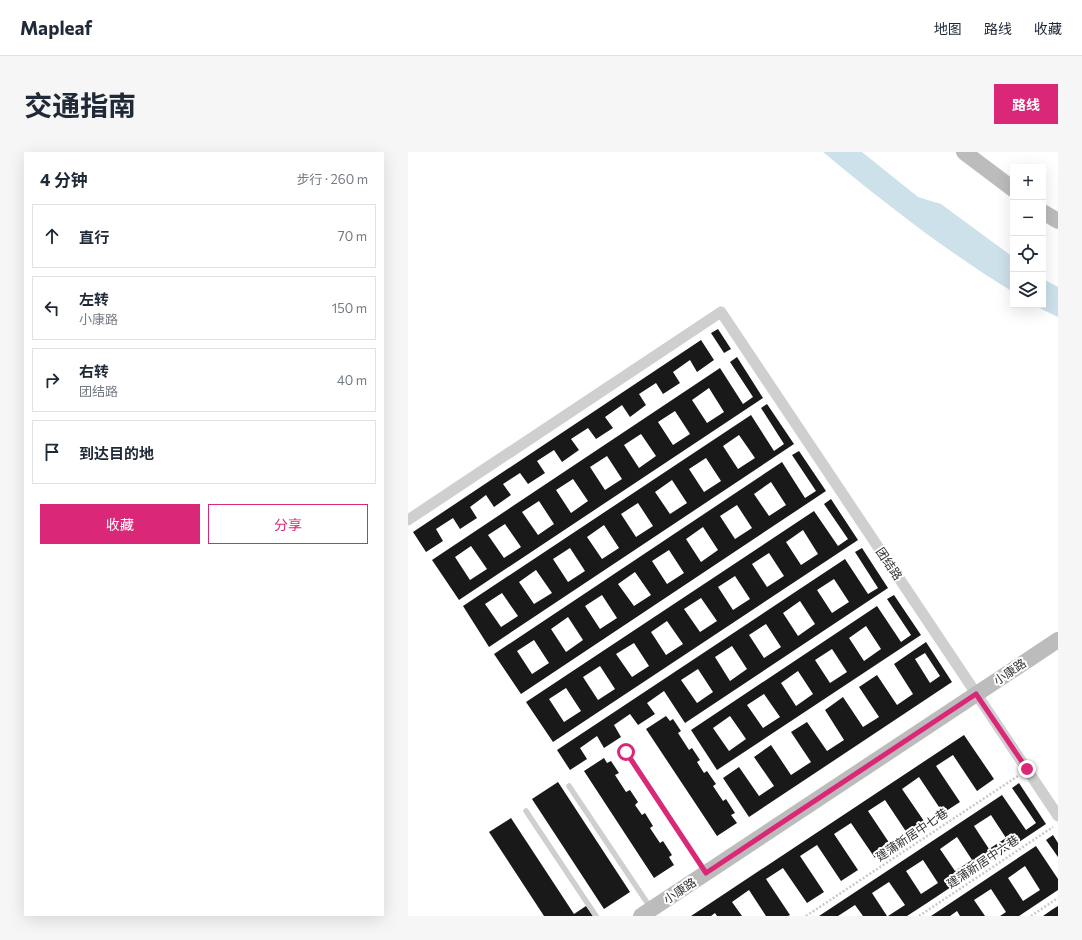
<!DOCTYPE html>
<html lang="zh">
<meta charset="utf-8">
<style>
:root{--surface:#fff;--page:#f6f6f7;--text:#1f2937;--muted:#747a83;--line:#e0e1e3;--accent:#db2777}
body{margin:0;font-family:Commissioner,"Noto Sans SC",sans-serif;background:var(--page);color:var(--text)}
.controls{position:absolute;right:12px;top:12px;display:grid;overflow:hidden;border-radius:0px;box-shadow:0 4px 16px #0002}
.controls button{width:36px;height:36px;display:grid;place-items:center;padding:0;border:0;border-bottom:1px solid var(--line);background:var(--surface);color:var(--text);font:20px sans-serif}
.stop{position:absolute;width:12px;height:12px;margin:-9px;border:3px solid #db2777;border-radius:50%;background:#fff}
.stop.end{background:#db2777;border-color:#fff;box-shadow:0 1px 4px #0008}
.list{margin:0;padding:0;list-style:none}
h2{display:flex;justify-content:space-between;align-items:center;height:52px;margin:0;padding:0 16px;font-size:17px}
h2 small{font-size:13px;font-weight:400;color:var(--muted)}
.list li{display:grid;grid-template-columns:26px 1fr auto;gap:12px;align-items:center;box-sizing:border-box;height:64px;margin:0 8px 8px;padding:0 8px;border:1px solid var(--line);border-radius:0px}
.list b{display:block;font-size:15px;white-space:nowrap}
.list p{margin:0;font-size:13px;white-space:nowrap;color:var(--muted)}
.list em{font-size:13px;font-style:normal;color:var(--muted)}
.actions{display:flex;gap:8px;padding:12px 16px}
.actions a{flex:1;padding:9px 0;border:1px solid var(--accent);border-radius:0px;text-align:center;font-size:14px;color:var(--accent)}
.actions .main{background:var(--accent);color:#fff}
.icon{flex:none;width:22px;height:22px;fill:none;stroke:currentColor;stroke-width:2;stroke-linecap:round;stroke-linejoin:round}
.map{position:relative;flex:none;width:650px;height:764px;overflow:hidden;border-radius:0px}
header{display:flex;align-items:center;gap:24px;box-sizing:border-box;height:56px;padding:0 20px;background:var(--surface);border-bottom:1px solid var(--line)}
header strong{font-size:19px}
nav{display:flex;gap:22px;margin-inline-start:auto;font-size:14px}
.intro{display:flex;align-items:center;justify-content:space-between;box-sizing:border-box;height:96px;padding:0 24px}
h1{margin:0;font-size:28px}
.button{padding:10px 18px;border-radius:0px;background:var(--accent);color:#fff;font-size:14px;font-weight:700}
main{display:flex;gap:24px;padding:0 24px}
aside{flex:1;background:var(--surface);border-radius:0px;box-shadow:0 4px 16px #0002}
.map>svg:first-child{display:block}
.water{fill:#cde1ea}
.building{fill:#191919;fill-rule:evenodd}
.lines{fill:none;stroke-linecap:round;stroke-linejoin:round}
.path{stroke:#c9c9c9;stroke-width:2.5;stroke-dasharray:2 2;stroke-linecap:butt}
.lane{stroke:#cfcfcf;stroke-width:5.5}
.street{stroke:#cfcfcf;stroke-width:11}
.secondary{stroke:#bcbcbc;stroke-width:16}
.route{stroke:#db2777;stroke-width:5}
.labels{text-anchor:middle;stroke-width:4;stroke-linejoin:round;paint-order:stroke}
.street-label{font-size:12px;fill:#323232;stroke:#fff}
</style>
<header>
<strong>Mapleaf</strong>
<nav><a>地图</a><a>路线</a><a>收藏</a></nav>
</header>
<div class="intro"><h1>交通指南</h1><a class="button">路线</a></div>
<main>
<aside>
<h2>4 分钟<small>步行 · 260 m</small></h2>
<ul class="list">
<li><svg class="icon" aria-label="ahead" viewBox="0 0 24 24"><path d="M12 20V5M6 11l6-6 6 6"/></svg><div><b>直行</b></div><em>70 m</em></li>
<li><svg class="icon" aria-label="left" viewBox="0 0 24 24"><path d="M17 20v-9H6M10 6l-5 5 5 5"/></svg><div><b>左转</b><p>小康路</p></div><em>150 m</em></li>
<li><svg class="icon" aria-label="right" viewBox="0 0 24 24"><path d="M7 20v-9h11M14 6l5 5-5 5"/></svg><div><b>右转</b><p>团结路</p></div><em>40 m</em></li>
<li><svg class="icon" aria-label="arrive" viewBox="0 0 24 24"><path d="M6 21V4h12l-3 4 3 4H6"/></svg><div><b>到达目的地</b></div></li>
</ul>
<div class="actions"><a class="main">收藏</a><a>分享</a></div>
</aside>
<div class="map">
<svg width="650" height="764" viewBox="0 0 650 764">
<rect width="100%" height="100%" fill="#fff"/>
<!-- water -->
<path class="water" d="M415 0H454L510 45 533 52 605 105V140C538 99 475 50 415 0Z
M635 127 650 135V165L625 153H635Z"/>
<!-- building -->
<path class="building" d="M310 177 323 197 316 201 303 181Z
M293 188 306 208 289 220 282 208 265 220 272 231 255 242 248 231 231 242 238 253 222 265 214 253 197 265 205 276 188 287 180 276 163 287 171 298 154 310 146 298 129 309 137 321 120 332 112 321 95 332 103 343 86 355 78 343 62 355 69 366 52 377 45 366 28 377 35 389 18 400 5 380Z
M329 205 355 246 51 448 24 408 312 216 335 252 345 245 322 210ZM301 236 316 260 299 271 284 248ZM267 259 282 282 265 293 250 270ZM233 282 248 304 231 316 216 293ZM199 304 214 327 197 338 182 315ZM165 327 180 349 163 361 148 338ZM131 349 146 372 130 383 114 360ZM97 372 113 395 96 406 80 383ZM63 394 79 417 62 428 47 405Z
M359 252 386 292 81 495 55 454 343 263 366 299 376 292 353 256ZM331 283 347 306 330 317 315 294ZM298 306 313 329 296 340 281 317ZM264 328 279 351 262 362 247 340ZM230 351 245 374 228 385 213 362ZM196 373 211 396 194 407 179 385ZM162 396 177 419 160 430 145 407ZM128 418 144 441 126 452 111 430ZM94 441 110 464 93 475 77 452Z
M391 299 418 339 113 542 86 502 374 310 397 346 408 339 384 303ZM363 330 378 353 361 364 346 342ZM329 353 344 376 327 387 312 364ZM295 375 310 398 293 410 278 387ZM261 398 276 421 259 432 244 409ZM227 420 243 443 226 454 210 432ZM194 443 209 466 192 477 177 454ZM160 465 175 488 158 500 143 477ZM126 488 141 511 124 522 109 499Z
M423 347 450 388 145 590 118 550 406 359 430 394 440 387 416 352ZM395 378 410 402 393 413 378 390ZM361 401 376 424 359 435 344 412ZM327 424 342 447 325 458 310 435ZM293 446 309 469 292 480 276 457ZM259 469 275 492 258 503 243 480ZM226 491 241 514 224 525 208 502ZM192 514 207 537 190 548 175 525ZM158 536 173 559 156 570 141 547Z
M454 396 480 436 277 571 256 539 239 551 247 562 230 573 222 562 206 573 213 585 196 596 189 584 172 596 179 607 162 618 149 598 437 407 460 442 470 436 447 400ZM426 427 441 450 424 461 409 438ZM392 449 407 472 390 484 375 461ZM358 472 373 495 356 506 341 483ZM324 494 339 517 322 529 307 505ZM290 517 305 540 289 551 273 528Z
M486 443 513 483 309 618 283 578 469 454 493 490 503 483 479 447ZM458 474 473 497 456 509 441 486ZM424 497 439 520 422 531 407 508ZM390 519 405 542 388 554 373 531ZM356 542 372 565 355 576 339 553ZM322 564 338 587 321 599 305 576Z
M518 490 544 530 341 665 315 626 331 615 351 644 366 634 346 605 363 593 383 623 403 610 383 580 399 570 419 599 436 588 417 558 435 545 455 575 471 565 451 535 469 523 489 553 505 542 486 512ZM517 501 532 524 522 531 507 507Z
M258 564 262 569 265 567 273 579 270 581 281 598 284 596 292 608 289 610 296 621 299 619 308 632 305 634 315 649 318 647 327 661 323 663 329 671 309 684 238 577Z
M556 583 586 627 569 639 545 603 528 614 552 650 535 661 511 625 494 637 518 672 501 684 477 648 460 659 484 695 467 706 443 671 426 682 450 718 433 729 409 693 392 704 416 740 399 751 375 716 358 727 382 763 380 764H358L341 738 324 750 334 764H309L307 761 303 764H283Z
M196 606 199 611 203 609 211 621 207 623 218 640 222 638 230 650 227 653 234 663 237 661 245 674 242 676 252 691 255 689 264 703 261 705 266 713 246 726 176 619Z
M150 630 222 740 196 757 124 647Z
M611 631 638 672 519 751 499 764H480L497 753 481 730 464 741 479 764H455L447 753 430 764H411L594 643 618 678 628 671 604 636ZM583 663 598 686 581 697 566 674ZM549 685 564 708 547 719 532 697ZM515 708 530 731 513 742 498 719Z
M103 666 166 762 178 754 185 764H136L81 680Z
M645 683 650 691V705L638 688Z
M628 694 650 727V738L611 764H592L598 760 583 737 566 748 577 764H552L549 759 542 764H523ZM617 714 632 738 615 749 600 726Z
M650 754V764H635L645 757Z"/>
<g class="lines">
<!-- path -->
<path class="path" d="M398 764 610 624
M511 764 645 675
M623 764 650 746"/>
<!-- lane -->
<path class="lane" d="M218 600 297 719
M161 634 242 755
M118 659 188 764"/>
<!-- street -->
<path class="street" d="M0 368 313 160 650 664"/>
<!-- secondary -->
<path class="secondary" d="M556 0 605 37
M635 60 650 69
M233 764 650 488"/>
</g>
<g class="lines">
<!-- route -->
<path class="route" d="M218 600 298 721 568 542 619 617"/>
</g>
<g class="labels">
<!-- street labels -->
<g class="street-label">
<text transform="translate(481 412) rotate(56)" y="4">团结路</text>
<text transform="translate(602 520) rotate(-34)" y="4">小康路</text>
<text transform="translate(504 683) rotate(-34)" y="4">建蒲新居中七巷</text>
<text transform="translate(575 710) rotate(-34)" y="4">建蒲新居中六巷</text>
<text transform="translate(272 739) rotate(-33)" y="4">小康路</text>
</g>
</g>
</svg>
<div class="controls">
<button>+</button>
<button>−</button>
<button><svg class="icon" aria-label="locate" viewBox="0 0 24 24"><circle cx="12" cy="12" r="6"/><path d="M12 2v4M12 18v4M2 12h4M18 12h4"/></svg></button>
<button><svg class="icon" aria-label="layers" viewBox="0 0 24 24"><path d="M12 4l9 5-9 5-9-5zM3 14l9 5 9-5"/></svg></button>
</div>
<div class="stop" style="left:218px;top:600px"></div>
<div class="stop end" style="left:619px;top:617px"></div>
</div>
</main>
